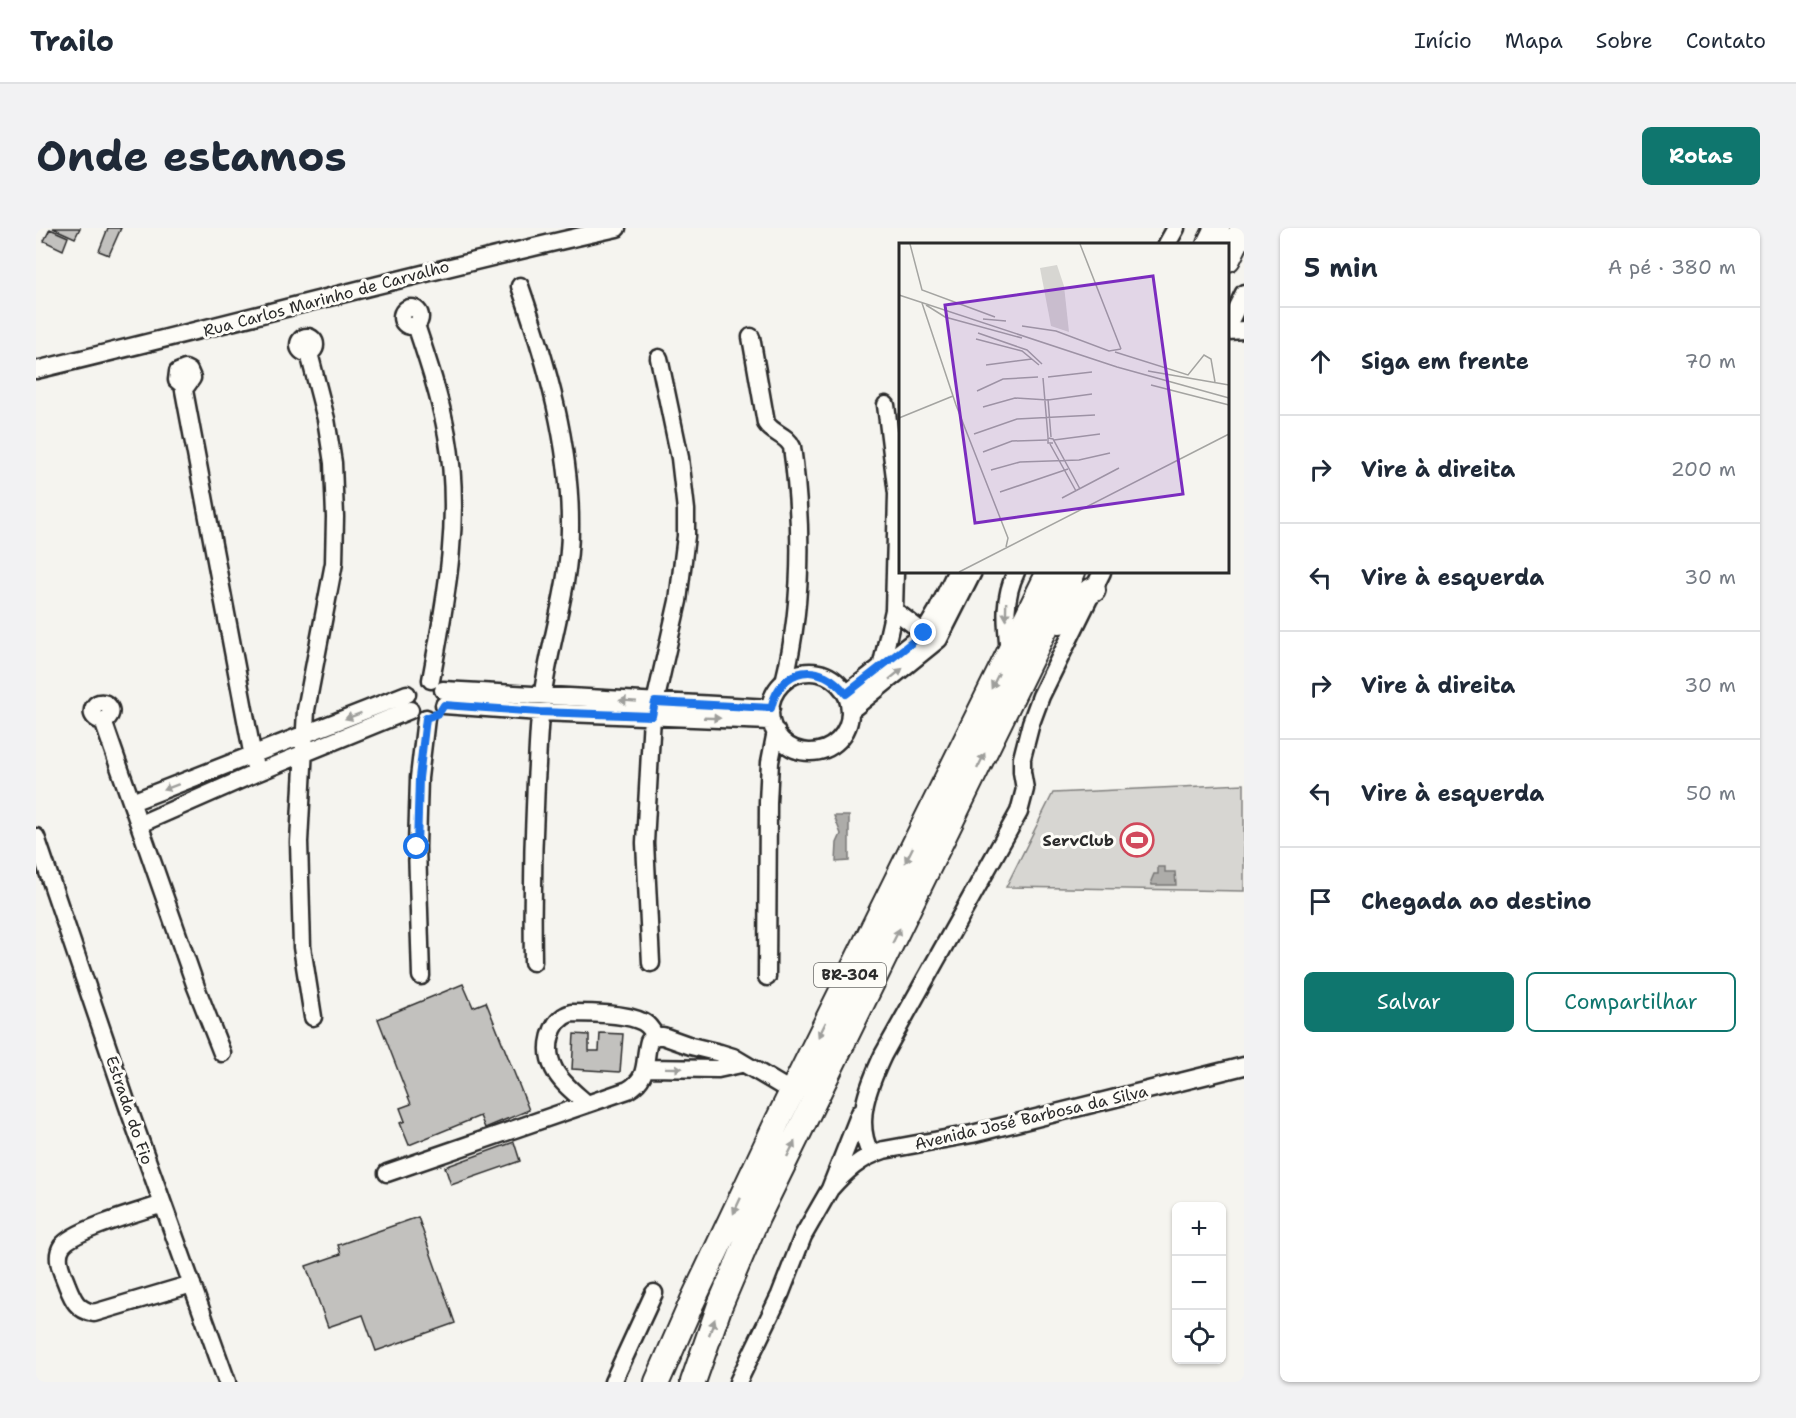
<!DOCTYPE html>
<html lang="pt">
<meta charset="utf-8">
<style>
:root{--surface:#fff;--page:#f2f2f3;--text:#1f2937;--muted:#747a83;--line:#e0e1e3;--accent:#0f766e}
body{margin:0;font-family:"Shantell Sans",sans-serif;background:var(--page);color:var(--text)}
.controls{position:absolute;right:18px;bottom:18px;display:grid;overflow:hidden;border-radius:9px;box-shadow:0 2px 4px #0004}
.controls button{width:54px;height:54px;display:grid;place-items:center;padding:0;border:0;border-bottom:2px solid var(--line);background:var(--surface);color:var(--text);font:30px sans-serif}
.stop{position:absolute;width:18px;height:18px;margin:-14px;border:4px solid #1a73e8;border-radius:50%;background:#fff}
.stop.end{background:#1a73e8;border-color:#fff;box-shadow:0 2px 6px #0008}
.list{margin:0;padding:0;list-style:none}
h2{display:flex;justify-content:space-between;align-items:center;height:78px;margin:0;padding:0 24px;font-size:26px}
h2 small{font-size:20px;font-weight:400;color:var(--muted)}
.list li{display:grid;grid-template-columns:39px 1fr auto;gap:18px;align-items:center;box-sizing:border-box;height:108px;padding:0 24px;border-top:2px solid var(--line)}
.list b{display:block;font-size:22px;white-space:nowrap}
.list em{font-size:20px;font-style:normal;color:var(--muted)}
.actions{display:flex;gap:12px;padding:18px 24px}
.actions a{flex:1;padding:14px 0;border:2px solid var(--accent);border-radius:9px;text-align:center;font-size:21px;color:var(--accent)}
.actions .main{background:var(--accent);color:#fff}
.icon{flex:none;width:33px;height:33px;fill:none;stroke:currentColor;stroke-width:2;stroke-linecap:round;stroke-linejoin:round}
.map{position:relative;flex:none;width:1208px;height:1154px;overflow:hidden;border-radius:9px}
header{display:flex;align-items:center;gap:36px;box-sizing:border-box;height:84px;padding:0 30px;background:var(--surface);border-bottom:2px solid var(--line)}
header strong{font-size:28px}
nav{display:flex;gap:33px;margin-inline-start:auto;font-size:21px}
.intro{display:flex;align-items:center;justify-content:space-between;box-sizing:border-box;height:144px;padding:0 36px}
h1{margin:0;font-size:42px}
.button{padding:15px 27px;border-radius:9px;background:var(--accent);color:#fff;font-size:21px;font-weight:700}
main{display:flex;gap:36px;padding:0 36px}
aside{flex:1;background:var(--surface);border-radius:9px;box-shadow:0 2px 4px #0004}
.map>svg:first-child{display:block}
.green{fill:#d7d6d2;stroke:#81807e;stroke-width:1.5}
.water{fill:#adaca9;stroke:#797877;stroke-width:1.5}
.building{fill:#c2c1be;stroke:#2b2b2b;stroke-width:1.5}
.lines{fill:none;stroke-linecap:round;stroke-linejoin:round}
.minor-casing{stroke:#2b2b2b;stroke-width:21}
.highway-casing{stroke:#2b2b2b;stroke-width:28}
.minor{stroke:#fdfcf7;stroke-width:16}
.highway{stroke:#fdfcf7;stroke-width:24}
.oneway{fill:#9e9e9b}
.route{stroke:#1a73e8;stroke-width:8}
.labels{text-anchor:middle;stroke-width:6;stroke-linejoin:round;paint-order:stroke}
.shield{fill:#fdfcf7;stroke:#6a6a68;stroke-width:1.5}
.shield-label{font-size:15px;font-weight:bold;fill:#2b2b2b}
.street-label{font-size:16px;fill:#2b2b2b;stroke:#fdfcf7}
.poi-label{font-size:16px;font-weight:bold;fill:#2b2b2b;stroke:#fdfcf7;text-anchor:end}
.inset-road{fill:none;stroke:#a4a4a1;stroke-width:1.5}
.view{fill:#7b2cbf;fill-opacity:0.15;stroke:#7b2cbf;stroke-width:3}
.inset-edge{fill:none;stroke:#2b2b2b;stroke-width:3}
</style>
<header>
<strong>Trailo</strong>
<nav><a>Início</a><a>Mapa</a><a>Sobre</a><a>Contato</a></nav>
</header>
<div class="intro"><h1>Onde estamos</h1><a class="button">Rotas</a></div>
<main>
<div class="map">
<svg width="1208" height="1154" viewBox="0 0 1208 1154">
<rect width="100%" height="100%" fill="#f5f4ef"/>
<filter id="ink" filterUnits="userSpaceOnUse"><feTurbulence type="fractalNoise" baseFrequency=".0167" numOctaves="2"/><feDisplacementMap in="SourceGraphic" scale="12" xChannelSelector="R" yChannelSelector="G"/><feConvolveMatrix kernelMatrix="1 2 1 2 8 2 1 2 1" color-interpolation-filters="sRGB"/></filter>
<g filter="url(#ink)">
<!-- green -->
<path class="green" d="M1208 556V663L970 659 1017 565Z"/>
<!-- water -->
<path class="water" d="M798 588H813V633L800 634 801 615 805 606Z
M1122 639H1129V644H1139L1140 657H1116L1115 653 1118 646H1122Z"/>
<!-- building -->
<path class="building" d="M17 0H44L39 10Z
M72 0H85L73 27 63 23Z
M14 1 32 9 27 22 8 13Z
M427 756 437 779 450 774 493 882 449 900 444 888 373 917 364 895 369 893 364 880 375 876 342 791Z
M564 805 587 806 584 844 536 841 538 806 553 807V823H563Z
M478 914 484 933 415 957 409 939Z
M382 989 419 1095 340 1123 327 1087 292 1099 270 1038 305 1026 302 1017Z"/>
<g class="lines">
<!-- minor casing -->
<g class="minor-casing">
<path id="minor" d="M1131 16 1140 0
M484 58C511 136 535 218 534 301 534 358 513 416 506 471 502 498 502 526 500 553 497 613 496 674 497 734
M366 89a9 9 0 1 1 18 0a9 9 0 1 1-18 0Z
M380 97C392 133 404 169 411 207 426 289 410 371 395 452
M1192 97 1208 65
M1192 103 1208 102
M263 117a8 8 0 1 1 16 0a8 8 0 1 1-16 0Z
M715 109 730 195C737 206 751 207 756 219 767 298 767 377 748 454
M273 125 290 191 297 235 299 289 298 335 270 482 263 614 266 719 277 789
M0 142C194 96 386 43 581 0
M147 157H151L156 150 153 143 149 141 142 144 141 152 147 157 220 545
M858 382 888 405 896 408
M973 424C970 395 967 371 980 344
M845 440 858 382 860 307 861 266 850 177
M734 484a40 40 0 1 1 80 0a40 40 0 1 1-80 0Z
M407 462 735 480
M810 466 888 405 901 383 920 344
M408 477 504 484 734 493
M814 483 903 411 937 344
M67 493C85 484 66 467 58 479 54 487 60 492 67 493L160 759 186 825
M96 574 371 466
M104 596 220 545 374 482
M0 609 92 879 191 1154
M615 735 609 615 616 488 642 373 650 308V282L644 230 623 130
M385 748 381 619 383 550 390 490
M731 749 732 574 734 534 740 503
M609 840 682 841 705 836
M551 876C540 866 525 855 518 841 508 822 513 792 535 785 554 785 590 785 607 794 613 797 616 802 619 808
M835 926C817 894 833 857 847 827L983 584 989 561 986 544V530L995 495 1005 468 1066 344
M351 945 592 862C614 849 607 834 613 813L619 808H627L655 818 684 825 697 829 756 864
M794 961C809 944 825 929 848 922L936 906 1208 838
M127 976C106 983 37 1002 26 1018 18 1030 27 1046 31 1057 37 1072 41 1082 58 1085L156 1056
M577 1154 618 1065
M702 1154 744 1067 767 1008 794 961 824 885"/>
</g>
<!-- highway casing -->
<g class="highway-casing">
<path id="highway" d="M1173 16 1181 0
M1192 31 1207 0
M1023 393 1044 369 1057 362
M621 1154 656 1074 742 892 1013 344
M657 1154 684 1077 721 990 1037 344"/>
</g>
<!-- minor -->
<use href="#minor" class="minor"/>
<!-- highway -->
<use href="#highway" class="highway"/>
</g>
<!-- one-way arrows -->
<defs><path id="oneway-solid" d="M-6-.8H1V-3.2L6.5 0L1 3.2V.8H-6Z" transform="scale(1.5)"/></defs>
<g class="oneway">
<use href="#oneway-solid" transform="translate(970 383) rotate(91)"/>
<use href="#oneway-solid" transform="translate(860 446) rotate(-39)"/>
<use href="#oneway-solid" transform="translate(959 453) rotate(116)"/>
<use href="#oneway-solid" transform="translate(592 473) rotate(-176)"/>
<use href="#oneway-solid" transform="translate(317 488) rotate(160)"/>
<use href="#oneway-solid" transform="translate(676 490) rotate(2)"/>
<use href="#oneway-solid" transform="translate(945 533) rotate(-64)"/>
<use href="#oneway-solid" transform="translate(135 559) rotate(159)"/>
<use href="#oneway-solid" transform="translate(873 627) rotate(116)"/>
<use href="#oneway-solid" transform="translate(860 708) rotate(-64)"/>
<use href="#oneway-solid" transform="translate(786 802) rotate(116)"/>
<use href="#oneway-solid" transform="translate(638 840) rotate(1)"/>
<use href="#oneway-solid" transform="translate(755 921) rotate(-64)"/>
<use href="#oneway-solid" transform="translate(701 978) rotate(115)"/>
<use href="#oneway-solid" transform="translate(676 1099) rotate(-70)"/>
</g>
</g>
<g class="lines" filter="url(#ink)">
<!-- route -->
<path class="route" d="M381 619 383 550 390 490 403 485 408 477 504 484 616 488 619 474 735 480C745 438 785 432 810 466L888 405"/>
</g>
<!-- icons -->
<defs>
<g id="stadium-ring" transform="scale(1.725)"><circle r="9.5" fill="#fdfcf7" stroke="#d1495b" stroke-width="1.5"/><path d="M0-5a6.5 5 0 1 0 0 10a6.5 5 0 1 0 0-10ZM-3.5-1.8h7v3.6h-7Z" fill="#d1495b"/></g>
</defs>
<g fill-rule="evenodd">
<use href="#stadium-ring" x="1101" y="612"/>
</g>
<g class="labels">
<!-- shield labels -->
<rect class="shield" x="778" y="735" width="72" height="24" rx="4.5"/>
<g class="shield-label">
<text x="814" y="752">BR-304</text>
</g>
<!-- street labels -->
<g class="street-label">
<text transform="translate(290 70) rotate(-15)" y="6">Rua Carlos Marinho de Carvalho</text>
<text transform="translate(94 882) rotate(71)" y="6">Estrada do Fio</text>
<text transform="translate(995 889) rotate(-13)" y="6">Avenida José Barbosa da Silva</text>
</g>
<!-- poi labels -->
<g class="poi-label">
<text x="1078" y="618">ServClub</text>
</g>
</g>
<!-- overview -->
<g transform="translate(863 15)">
<rect width="330" height="330" fill="#f5f4ef"/>
<path d="M158 22 165 43 170 89 152 83 141 25Z" fill="#d7d6d2"/>
<path class="inset-road" d="M11 1 23 47 96 74M181 1 222 106M0 52 218 124 330 155M23 60 57 162 109 295 107 304M27 62 46 74 123 95M84 76 107 78M123 83 157 88 210 108 222 106M79 90 128 107 143 121M77 96 123 108 140 122M216 109 289 132 305 112 312 116 316 139M87 122 133 116M249 128 330 142M149 134 193 129M144 135 149 194M252 142 330 162M78 148 104 136 139 134M149 156 152 194M84 164 116 155 149 157 193 151M0 175 54 153M75 191 118 176 196 172M155 197 201 191M154 200H149V195L154 196 181 246M151 201 177 248M84 209 113 198 148 197M92 227 121 219 180 217 211 210M101 249 169 226M163 255 220 225M60 329 330 191"/>
<path class="view" d="M254 33 284 251 76 280 46 62Z"/>
<rect width="330" height="330" class="inset-edge"/>
</g>
</svg>
<div class="controls">
<button>+</button>
<button>−</button>
<button><svg class="icon" aria-label="locate" viewBox="0 0 24 24"><circle cx="12" cy="12" r="6"/><path d="M12 2v4M12 18v4M2 12h4M18 12h4"/></svg></button>
</div>
<div class="stop" style="left:381px;top:619px"></div>
<div class="stop end" style="left:888px;top:405px"></div>
</div>
<aside>
<h2>5 min<small>A pé · 380 m</small></h2>
<ul class="list">
<li><svg class="icon" aria-label="ahead" viewBox="0 0 24 24"><path d="M12 20V5M6 11l6-6 6 6"/></svg><div><b>Siga em frente</b></div><em>70 m</em></li>
<li><svg class="icon" aria-label="right" viewBox="0 0 24 24"><path d="M7 20v-9h11M14 6l5 5-5 5"/></svg><div><b>Vire à direita</b></div><em>200 m</em></li>
<li><svg class="icon" aria-label="left" viewBox="0 0 24 24"><path d="M17 20v-9H6M10 6l-5 5 5 5"/></svg><div><b>Vire à esquerda</b></div><em>30 m</em></li>
<li><svg class="icon" aria-label="right" viewBox="0 0 24 24"><path d="M7 20v-9h11M14 6l5 5-5 5"/></svg><div><b>Vire à direita</b></div><em>30 m</em></li>
<li><svg class="icon" aria-label="left" viewBox="0 0 24 24"><path d="M17 20v-9H6M10 6l-5 5 5 5"/></svg><div><b>Vire à esquerda</b></div><em>50 m</em></li>
<li><svg class="icon" aria-label="arrive" viewBox="0 0 24 24"><path d="M6 21V4h12l-3 4 3 4H6"/></svg><div><b>Chegada ao destino</b></div></li>
</ul>
<div class="actions"><a class="main">Salvar</a><a>Compartilhar</a></div>
</aside>
</main>
